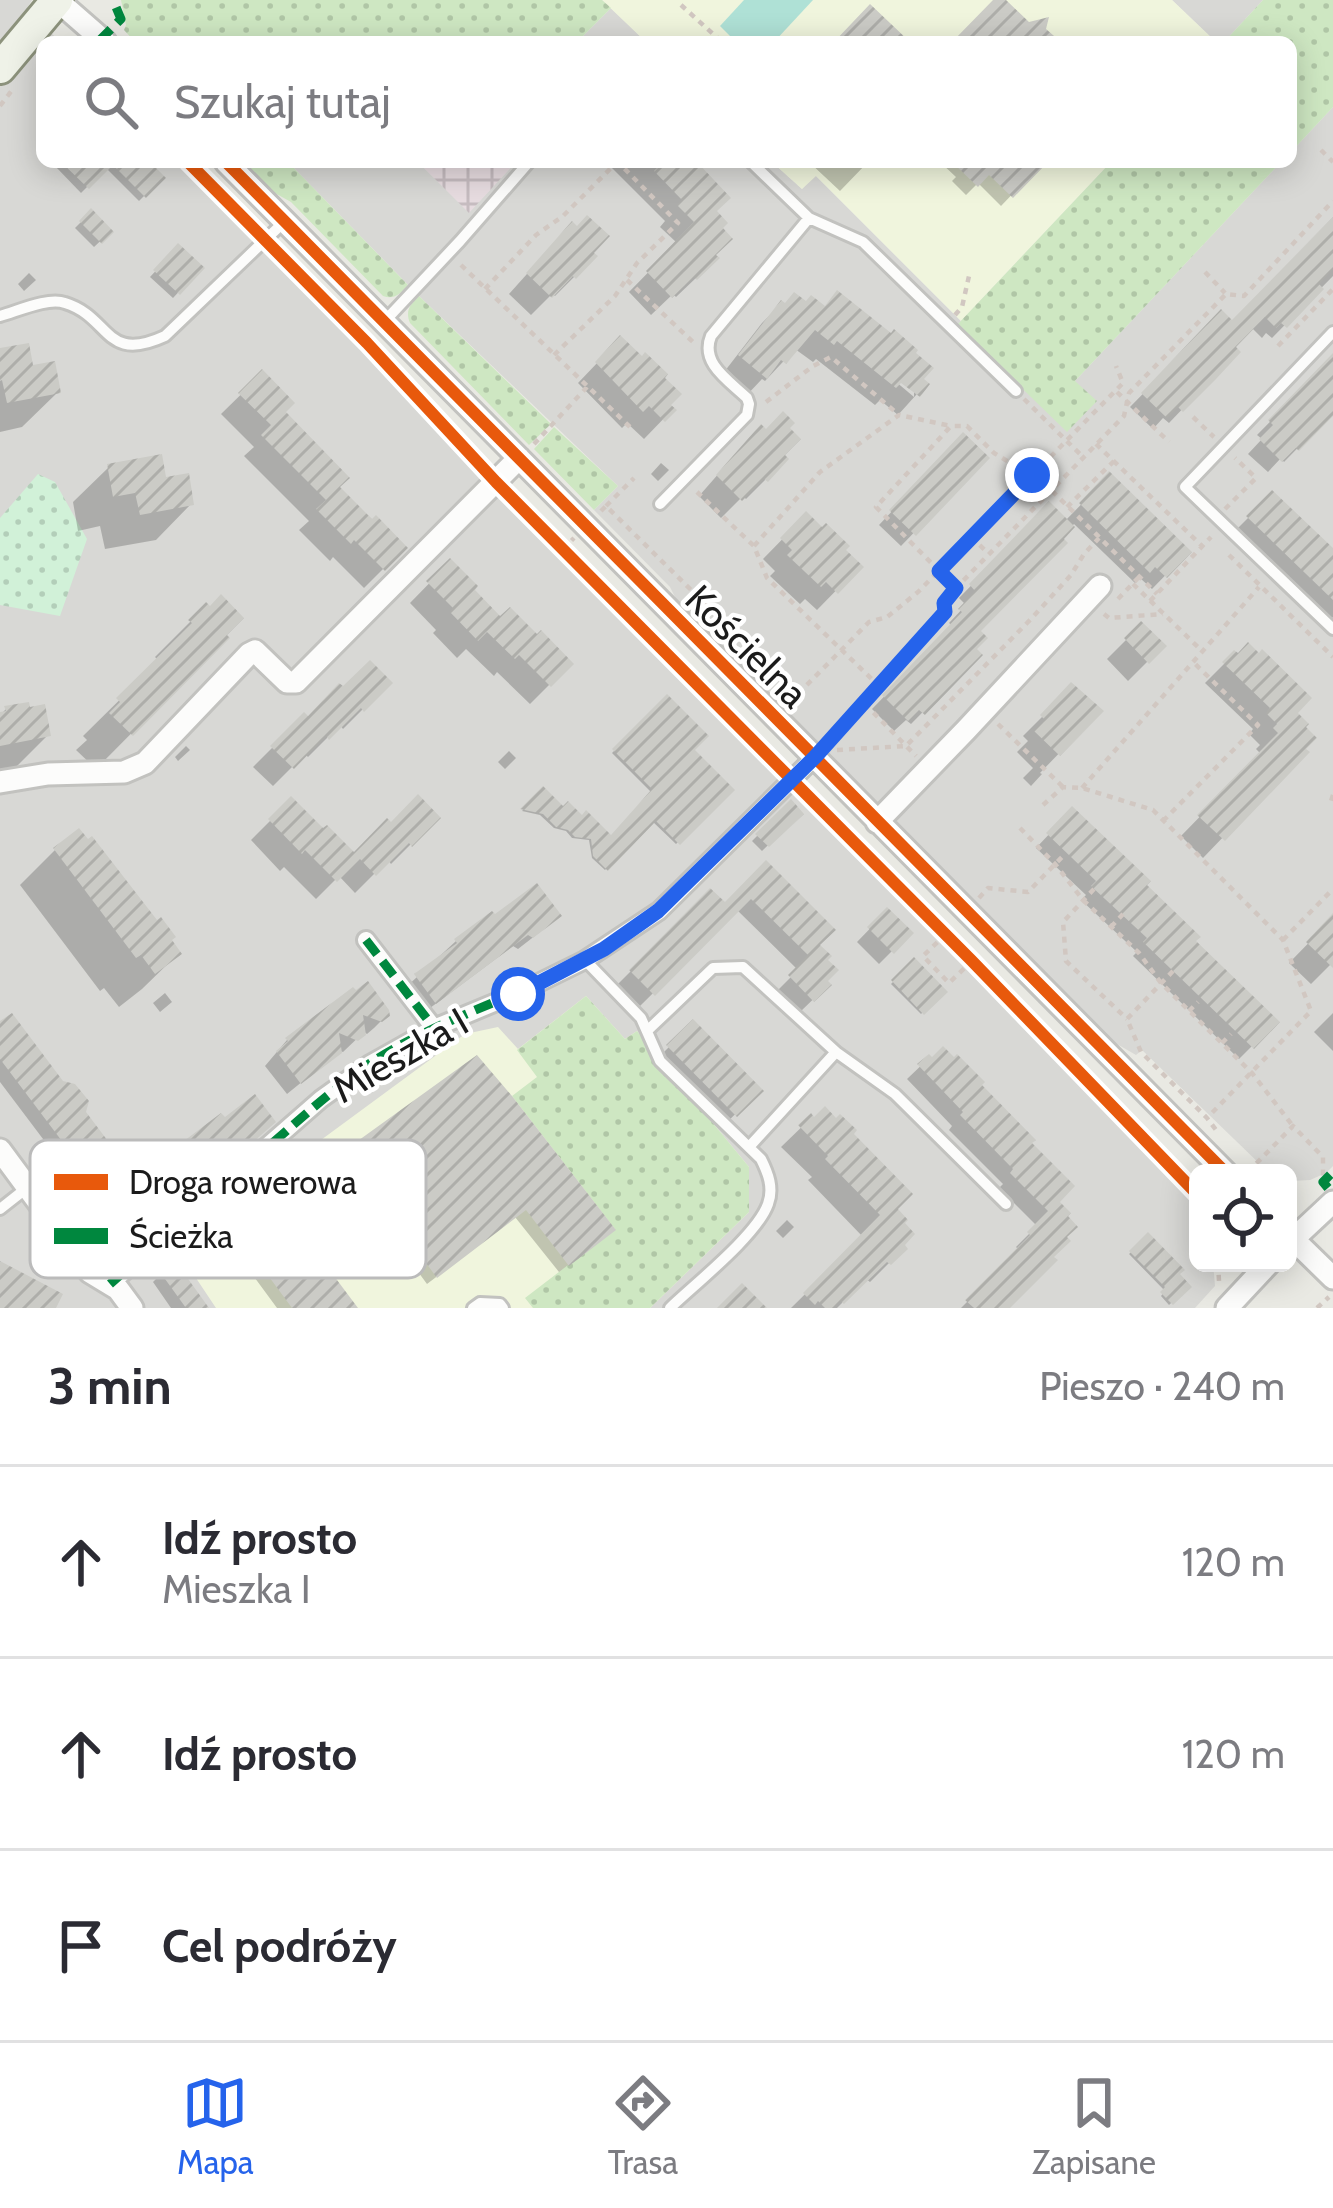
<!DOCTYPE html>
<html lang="pl">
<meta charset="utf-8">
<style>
:root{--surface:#fff;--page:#f2f2f3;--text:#2b2b33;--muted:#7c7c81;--line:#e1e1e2;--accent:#2563eb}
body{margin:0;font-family:Cabin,sans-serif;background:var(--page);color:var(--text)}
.controls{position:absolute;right:36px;bottom:36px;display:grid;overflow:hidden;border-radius:18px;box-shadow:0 6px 30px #0003}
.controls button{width:108px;height:108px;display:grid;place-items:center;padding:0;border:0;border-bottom:3px solid var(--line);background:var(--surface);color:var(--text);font:60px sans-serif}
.stop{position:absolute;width:36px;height:36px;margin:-27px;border:9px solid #2563eb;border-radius:50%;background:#fff}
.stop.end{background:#2563eb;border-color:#fff;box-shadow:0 3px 12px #0008}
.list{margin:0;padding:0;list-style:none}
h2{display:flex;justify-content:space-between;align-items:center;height:156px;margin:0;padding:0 48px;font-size:51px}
h2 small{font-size:39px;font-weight:400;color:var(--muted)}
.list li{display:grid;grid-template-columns:78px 1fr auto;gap:36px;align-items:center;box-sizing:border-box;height:192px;padding:0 48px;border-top:3px solid var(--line)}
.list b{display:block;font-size:45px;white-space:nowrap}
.list p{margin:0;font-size:39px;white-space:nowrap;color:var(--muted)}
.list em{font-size:39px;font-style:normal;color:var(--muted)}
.icon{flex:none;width:66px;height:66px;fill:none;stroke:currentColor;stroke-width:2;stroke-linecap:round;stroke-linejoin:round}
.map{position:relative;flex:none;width:1333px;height:1308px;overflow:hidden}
.search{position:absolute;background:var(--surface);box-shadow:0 6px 30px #0003;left:36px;right:36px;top:36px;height:132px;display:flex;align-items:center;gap:30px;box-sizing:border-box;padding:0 42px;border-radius:18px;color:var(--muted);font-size:45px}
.sheet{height:732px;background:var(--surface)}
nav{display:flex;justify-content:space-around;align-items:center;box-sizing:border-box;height:168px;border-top:3px solid var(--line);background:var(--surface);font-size:33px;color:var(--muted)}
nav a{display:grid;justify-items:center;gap:6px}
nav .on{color:var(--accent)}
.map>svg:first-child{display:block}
.residential{fill:#d8d8d5}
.industrial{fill:url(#industrial-grid)}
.education{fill:#f0f5dd}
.grass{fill:url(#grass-dots)}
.park{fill:url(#park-dots)}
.pitch{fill:#afe1d6}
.shadow{fill:#0003;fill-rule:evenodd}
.building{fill:url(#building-hatch)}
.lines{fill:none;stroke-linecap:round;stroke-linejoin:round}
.service-casing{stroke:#c2c2bf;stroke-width:16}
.pedestrian-casing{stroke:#c2c2bf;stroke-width:22}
.minor-casing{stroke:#c2c2bf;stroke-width:27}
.secondary-casing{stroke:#8c927c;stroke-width:36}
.path{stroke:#d1c7c1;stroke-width:4.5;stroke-dasharray:6 6;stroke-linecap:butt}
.service{stroke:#fcfcfb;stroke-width:10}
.pedestrian{stroke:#fcfcfb;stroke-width:16}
.minor{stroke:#fcfcfb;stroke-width:21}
.secondary{stroke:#eff2e8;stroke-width:30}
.quiet{stroke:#00873e;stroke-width:9;stroke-dasharray:18 9;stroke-linecap:butt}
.cycleway-casing{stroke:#fff;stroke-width:20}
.cycleway{stroke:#e8590c;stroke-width:12}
.route{stroke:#2563eb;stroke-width:15}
.labels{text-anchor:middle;stroke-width:9;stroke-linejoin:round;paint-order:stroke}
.street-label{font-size:39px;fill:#1b1b1b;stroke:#fff}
.key{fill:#fff;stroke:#bbb;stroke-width:3}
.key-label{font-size:33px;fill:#1b1b1b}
</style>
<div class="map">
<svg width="1333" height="1308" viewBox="0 0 1333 1308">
<defs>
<pattern id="industrial-grid" width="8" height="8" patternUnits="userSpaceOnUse" patternTransform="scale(3)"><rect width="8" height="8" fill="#e7dce0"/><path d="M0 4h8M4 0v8" fill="none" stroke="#c6bcc0"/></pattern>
<pattern id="grass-dots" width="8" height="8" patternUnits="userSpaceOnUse" patternTransform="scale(3)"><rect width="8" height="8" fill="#cee7c2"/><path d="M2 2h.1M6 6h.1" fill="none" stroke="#b0c6a6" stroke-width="1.8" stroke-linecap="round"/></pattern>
<pattern id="park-dots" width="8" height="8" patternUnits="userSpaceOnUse" patternTransform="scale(3)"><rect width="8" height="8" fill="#d1f1d8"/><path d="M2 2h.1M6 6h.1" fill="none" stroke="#b3ceb9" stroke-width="1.8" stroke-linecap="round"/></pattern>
<pattern id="building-hatch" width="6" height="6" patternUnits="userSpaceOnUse" patternTransform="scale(3)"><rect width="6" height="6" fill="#cbcbc6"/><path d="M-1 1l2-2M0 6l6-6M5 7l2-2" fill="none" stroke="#aeaeaa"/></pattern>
</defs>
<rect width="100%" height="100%" fill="#e9e9e3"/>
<!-- residential -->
<path class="residential" d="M0 0H32L27 8 60 42H42V162H177L1198 1204V1263H1213L1215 1286 1195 1308H0Z
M1172 0H1263L1224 42H1216Z
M611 8 646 42H577Z
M1333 107V1166L1326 1173 1310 1180 1292 1181 1288 1179V1173H1273L1265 1169 1142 1050 1136 1055 1110 1040 680 607 670 587 594 510 618 486 419 296 288 162H418L469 212 516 162H772L802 189 815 175 961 321 958 325 1075 381 1281 162H1291V152Z"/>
<!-- industrial -->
<path class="industrial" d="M431 162H516L469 213 424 168Z"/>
<!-- education -->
<path class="education" d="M602 0H1172L1216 42H646Z
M772 162H1111L961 321 816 176 802 189Z
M586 996 625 1039 637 1031 749 1167V1212L650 1308H216L194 1275 245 1235 227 1209 465 1034 498 1027 518 1049Z"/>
<!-- grass -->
<path class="grass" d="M121 0H602L611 8 577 42H135L124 30 126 25Z
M1263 0H1333V107L1291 152V42H1224Z
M242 162H288L408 285C401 293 395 300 383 296L291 202 264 187Z
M1111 162H1281L1075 381 1097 401 1067 432 957 325Z
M419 296 551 424 529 445 410 323C405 311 410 304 419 296Z
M554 427 618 486 594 510 534 449Z
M586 996 625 1039 637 1031 749 1167V1212L650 1308H533L525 1298 615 1229 512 1096 537 1077 517 1050Z"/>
<!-- park -->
<path class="park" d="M38 474 55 482 87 539 60 616 0 605V518Z"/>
<!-- pitch -->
<path class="pitch" d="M744 0H813L774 42H736L720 26Z"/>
<!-- shadow -->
<path class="shadow" d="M59 162H146L162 178 139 201 106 168 81 193 55 166Z
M614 162H693L713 212 697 277 676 297 673 294 651 315 629 292 677 243 660 227 665 221 610 166Z
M809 162H868L840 191Z
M940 162H1057L1051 168 1040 165 1001 206 978 183 966 195 952 181 956 177Z
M91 212 110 232 94 247 75 228Z
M1333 226V276L1272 338 1266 333 1262 338 1251 327 1232 347 1237 352 1169 423 1163 418 1153 429 1130 407 1221 314 1232 324Z
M553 245 574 277 555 296 552 294 531 315 509 294Z
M178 247 201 268 173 298 150 277Z
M29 273 36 280 24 291 18 284Z
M781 304 920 379 926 384 898 415 880 400 875 405 816 359 813 362 795 349 765 381 762 379 746 396 721 376 762 323ZM888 375 914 389V397Z
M620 339 672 410 644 439 627 423 622 428 578 383Z
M0 351 30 369 58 392 22 427 0 432Z
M1327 364 1333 367V412L1284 462 1281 458 1268 472 1248 454 1262 439 1257 435Z
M262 374 281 412 336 487 404 548 364 588 333 557 330 561 299 530 309 521 244 456 254 447 221 414Z
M963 436 986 458 901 546 879 525Z
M742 447 781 456 765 480 746 499 743 496 721 518 699 496Z
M661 463 669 470 658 481 651 474Z
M109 467 164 480 191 504 156 540 105 549 100 526 78 531 73 502Z
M1109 476 1188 552 1152 589 1140 578 1135 583 1074 524 977 631 973 649 979 655 911 724 906 720 894 731 872 709 953 626 949 623 966 605 959 598 1049 506 1065 521Z
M1272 494 1333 552V617L1323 627 1229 537Z
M806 515 859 567 817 610 805 599 800 604 770 576 775 571 763 559Z
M450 562 470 590 500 620 570 664 530 704 497 672 494 676 466 649 457 658 433 633 436 630 410 603Z
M206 606 226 638 96 769 76 750 87 740 83 736 159 661 155 657Z
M1141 625 1163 646 1128 681 1107 659Z
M1234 654 1294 713 1302 728V749L1305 752 1203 858 1181 836 1261 754 1256 749 1260 745 1249 734 1253 729 1205 683Z
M389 683 343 729 340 725 308 757 305 754 273 786 253 767 304 716 307 719Z
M1072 687 1100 711 1040 773 1042 774 1031 786 1023 778 1033 768 1017 752 1028 741 1023 736Z
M667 698 690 750 731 790 676 844 652 821 605 870 592 858 589 840 572 838 566 831 554 828 540 815 522 811 543 790 563 810 611 839 652 793 612 753Z
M6 709 48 735 12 771 0 773V715Z
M186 746 190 750 178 761 175 757Z
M509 751 516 758 505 769 498 762Z
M291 800 354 856 391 826 437 818 391 864 388 860 355 893 339 876 316 899 284 867 280 871 251 840Z
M790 803 800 814 762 851 752 841Z
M1072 810 1192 942 1276 1022 1239 1059 1133 956 1137 952 1081 900 1086 895 1036 848Z
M55 850 168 940 178 954 142 989 119 1007 104 988 100 991 20 885Z
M766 864 816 945 824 981 828 985 800 1012 778 990 798 970 737 910 640 1006 618 984 710 892 725 906Z
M887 911 910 933 879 964 857 942Z
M1333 918V962L1311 984 1289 963Z
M545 928 518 949 513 946 422 1014 404 989 456 941Z
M914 961 943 992 921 1014 891 984Z
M352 991 387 1015 374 1028 367 1034 364 1032 343 1052 340 1051 287 1094 265 1066 287 1040Z
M165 993 172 1002 160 1012 153 1003Z
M1333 1013V1051L1314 1032Z
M693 1023 759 1091 722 1127 656 1060Z
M0 1025 83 1113 140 1183 174 1152 262 1132 196 1189 190 1188 152 1216 146 1233 122 1254 86 1249 77 1237 83 1192 0 1082Z
M929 1058 978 1085 1028 1143 1055 1202 1050 1257 1006 1308H961L1019 1250 1016 1247 1037 1226 999 1188 1003 1184 949 1130 952 1126 907 1079Z
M476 1059 603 1238 559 1272 515 1217 427 1284 371 1208 311 1250 354 1308H277L229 1243 183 1277 205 1308H171L153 1282 161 1274 243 1228Z
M811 1118 850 1134 894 1209 901 1245 904 1248 870 1282 866 1279 837 1308H791L863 1237 808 1180 812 1177 781 1147Z
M787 1220 794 1227 783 1238 776 1231Z
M1148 1237 1188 1287 1169 1305 1161 1296 1165 1291 1129 1254Z"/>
<!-- building -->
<path class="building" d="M993 0H1006L1029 22 1049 17 1046 29 1061 42H952Z
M870 4 910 42H834Z
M61 162H150L166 178 146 198 113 165 89 189Z
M663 162H697L731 198 717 211 728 223 723 228 733 239 716 255 720 258 697 280 694 277 672 298 646 271 694 222 677 205 682 200 654 171Z
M952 162H1048L1013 198 989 175 978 187Z
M91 208 114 232 102 244 79 221Z
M587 215 610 236 594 253 598 256 576 279 573 276 552 298 526 273 572 221 577 226Z
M1333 217V269L1319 284 1324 289 1287 328 1281 323 1276 328 1265 317 1236 347 1241 352 1216 379 1183 412 1178 407 1167 418 1141 393 1221 309 1232 320Z
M178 243 205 268 180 295 153 270Z
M837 290 891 333 894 329 918 350 916 353 934 368 924 379 930 384 920 397 901 383 896 388 837 341 834 345 815 330 786 364 781 360 767 379 738 355 781 300 785 303 794 292 806 301 811 295 825 306Z
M620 335 642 356 645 352 668 374 665 378 682 394 671 405 677 410 665 422 649 406 643 412 595 362Z
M29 343 33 365 55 361 61 393 7 403 2 380 0 381V348Z
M1333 353V416L1299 451 1296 448 1282 462 1259 439 1273 425 1268 420Z
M262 369 295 403 286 412 350 478 340 487 372 519 376 515 408 548 385 571 354 540 351 544 316 509 326 500 261 435 271 425 238 393Z
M783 411 795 423 790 428 801 439 785 455 789 459 768 482 764 479 742 501 716 475 761 424 766 429Z
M963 432 990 458 916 536 889 510Z
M162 454 166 477 189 473 194 505 140 515 135 493 113 497 107 464Z
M1109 471 1192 552 1167 578 1155 567 1150 573 1079 503Z
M1272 490 1333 548V600L1246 516Z
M1049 501 1075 527 1064 539 1068 543 981 631 988 638 977 649 983 655 925 715 919 710 908 721 882 695 962 612 958 609 975 591 969 584Z
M806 511 822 527 826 523 850 546 846 550 864 567 838 594 826 582 821 587 787 555 792 550 780 538Z
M450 558 478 586 475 590 500 616 510 607 537 634 541 630 574 664 551 687 519 655 515 659 487 632 478 641 450 612 453 608 426 581Z
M221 594 244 618 227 635 230 638 133 736 109 713 120 702 116 698 192 623 188 620 206 602 210 606Z
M1141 621 1167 646 1149 664 1124 638Z
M1248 642 1259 653 1262 649 1312 698 1298 713 1309 724 1306 727 1317 738 1306 749 1310 752 1225 841 1197 815 1278 733 1273 728 1277 724 1266 713 1270 708 1222 662 1234 650 1238 653Z
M370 660 393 683 364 712 361 708 329 740 326 736 294 769 270 746 304 712 308 716 339 683 343 686Z
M1071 682 1104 711 1060 756 1034 731 1045 720 1040 715Z
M667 694 709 736 695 750 735 790 680 845 656 821 608 871 593 856 591 839 575 837 568 830 556 827 543 814 520 809 543 786 563 806 568 801 582 815 586 810 611 835 652 789 612 749Z
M29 702 30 707 45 704 51 736 0 746V712L6 711 4 706Z
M418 794 441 818 412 847 409 843 376 876 360 859 337 882 305 850 302 854 268 819 291 796 323 828 327 825 354 852 387 818 391 822Z
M791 799 804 814 769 847 755 834Z
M1072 806 1151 881 1147 885 1201 937 1196 941 1280 1022 1254 1049 1143 942 1147 938 1091 886 1096 881 1046 833Z
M79 828 88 839 92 836 157 920 161 917 176 937 172 940 182 954 155 974 141 955 136 958 53 848Z
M766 860 836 930 820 945 832 956 828 960 839 970 828 981 832 985 814 1002 788 975 808 955 751 899 655 996 629 970 710 888 725 902Z
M537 883 562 916 533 938 528 935 436 1004 414 974 457 943 454 939 492 911 495 914Z
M887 907 914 933 894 954 867 927Z
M1333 913V968L1306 942Z
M914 957 948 992 924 1015 891 980Z
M368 981 389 1010 390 1016 382 1022 363 1015 366 1035 358 1041 339 1033 342 1053 301 1084 276 1051 288 1041 285 1038 353 987 356 990Z
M12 1013 63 1081 75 1084 89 1101 86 1112 129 1169H133L141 1179 175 1154 172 1150 221 1113 225 1117 255 1094 276 1122 211 1179 207 1181 203 1179 154 1215 160 1223 136 1245 96 1240 86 1225 92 1181 0 1059V1021Z
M693 1019 764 1091 737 1117 666 1045Z
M943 1046 954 1057 957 1054 985 1082 982 1085 1036 1140 1032 1143 1075 1186 1060 1202 1071 1213 1068 1216 1078 1227 1067 1237 1071 1241 1054 1257 1058 1260 1010 1308H974L965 1300 1030 1235 1027 1232 1048 1211 1010 1173 1013 1169 960 1115 963 1112 917 1064 929 1054 932 1057Z
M477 1055 512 1096 616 1230 569 1266 526 1210 437 1278 381 1201 313 1248 358 1308H292L239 1236 186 1276 209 1308H186L160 1272 237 1214 244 1223Z
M825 1106 836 1118 840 1114 857 1130 854 1134 913 1194 898 1209 908 1220 905 1223 915 1234 905 1245 908 1249 891 1265 887 1262 844 1304 840 1301 833 1308H825L818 1301 815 1305 803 1293 880 1215 825 1159 828 1156 798 1125 811 1113 814 1117Z
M1148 1232 1185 1270 1180 1274 1192 1287 1173 1305 1160 1292 1165 1287 1129 1251Z
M0 1261 63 1294 56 1308H0Z
M742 1283 767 1308H717Z"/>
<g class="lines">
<!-- service casing -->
<g class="service-casing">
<path id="service" d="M751 162 809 218 863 242 1016 391
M0 316C18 311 48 297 65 303 111 317 104 364 165 336L285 221
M383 323 460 241 529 162
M1333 332 1185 487 1333 629
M660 504 747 415 749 404 747 398C728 380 700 363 711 336L809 218
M585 960 641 1018 660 1061 761 1159C768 1173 774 1188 768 1204 757 1235 695 1284 670 1308
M647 1031 713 968 743 967 836 1052 895 1094 1006 1204
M749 1147 836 1052
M0 1209 28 1187
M473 1308 480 1303 500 1304 503 1308"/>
</g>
<!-- pedestrian casing -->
<g class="pedestrian-casing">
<path id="pedestrian" d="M366 940 434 1028
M110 1284 321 1099 370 1064 434 1028 518 993 585 960 659 911 815 757"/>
</g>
<!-- minor casing -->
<g class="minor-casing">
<path id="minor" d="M57 0 105 42
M226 162 1226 1173
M0 782 48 774 124 772 145 763 249 654 255 651 287 682H296L519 458
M877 822 966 730 1100 586
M0 1150 90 1272 118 1289 132 1308
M1288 1234 1333 1278
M1288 1244 1333 1202
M1227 1308 1269 1263"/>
</g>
<!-- secondary casing -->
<g class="secondary-casing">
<path id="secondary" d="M0 68 57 0"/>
</g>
<!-- path -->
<path class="path" d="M681 5 722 42
M0 106 13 89
M1321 150 1333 162
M461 265 630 427
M1205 272 1225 293
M627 280 693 342
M485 289 536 235 563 216 617 162
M955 315 962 307 969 276
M1278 346 1333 289
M554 355 615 296 637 263 678 223 618 162
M1117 392 1169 442
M1024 399 1083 457
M766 402 813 366 831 357 899 415
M1193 417 1214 437
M534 444 587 387
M1096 444 1202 546
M697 492 754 546 767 578 880 687
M606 506 634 478
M1067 507 1114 461
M1225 509 1256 478 1235 458
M601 511 606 506 754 652 746 659 748 661
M971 537 988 553
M754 546 820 472 899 415 951 426
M563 549 574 538
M1229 555 1333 657
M1133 584 1202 651
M956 588 876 507 951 426H967L994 453 1045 484 1157 594
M1118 599 1139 577
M1150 601 1211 537
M1104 614 1109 618 1163 614
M790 702 869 622 887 617 918 592 1123 383 1116 366
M865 704 916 756
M998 724 1063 787
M827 744 945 612 944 603 956 588 1124 416 1129 393 1226 294 1244 296 1333 201
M837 750 906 746 1031 619 1071 575 1084 554 1099 538
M1082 788 1259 587
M1333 795 1331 801 1333 803
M1043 805 1063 787 1082 788 1153 810 1283 940 1311 1011 1207 1118
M1163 821 1258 725 1192 661
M1020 828 1055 864 1083 900 1139 953 1161 983 1252 1073 1293 1126
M1094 889 1063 922 1066 961 1127 1019
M979 898 988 888 1028 892 1062 857
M1111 927 1123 914
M946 934 923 956 949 983 972 961
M1283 940 1333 889
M1173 971 1127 1019 1141 1052 1207 1118 1219 1134
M1189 1011 1198 1002
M1222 1043 1231 1034
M1248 1172 1293 1126 1323 1157V1182
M1218 1263 1219 1281 1223 1285
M1317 1308 1329 1297"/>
<!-- service -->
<use href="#service" class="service"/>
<!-- pedestrian -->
<use href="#pedestrian" class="pedestrian"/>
<!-- minor -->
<use href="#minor" class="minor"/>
<!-- secondary -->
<use href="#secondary" class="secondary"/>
<!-- quiet -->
<path class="quiet" d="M98 42 121 19 113 0
M366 940 434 1028
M1328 1188 1323 1182 1333 1172
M110 1284C162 1238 215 1193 268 1147 300 1119 331 1091 366 1066 434 1020 515 999 587 959 669 914 732 839 798 774"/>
<!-- cycleway casing -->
<g class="cycleway-casing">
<path id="cycleway" d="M188 162 367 343 496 482 972 961 1198 1195
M226 162 1226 1173"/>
</g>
<!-- cycleway -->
<use href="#cycleway" class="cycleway"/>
</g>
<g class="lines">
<!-- route -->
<path class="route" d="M518 994 604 949 658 911 815 757 945 612 944 603 956 588 939 571 1032 475"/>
</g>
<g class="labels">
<!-- street labels -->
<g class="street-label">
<text transform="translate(747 646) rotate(45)" y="14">Kościelna</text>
<text transform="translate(400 1055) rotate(-30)" y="14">Mieszka I</text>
</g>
</g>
<!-- legend -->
<rect x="30" y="1140" width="396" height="138" rx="18" class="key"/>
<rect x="54" y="1174" width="54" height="16" fill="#e8590c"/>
<rect x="54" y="1228" width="54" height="16" fill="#00873e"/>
<g class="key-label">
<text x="129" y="1194">Droga rowerowa</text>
<text x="129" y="1248">Ścieżka</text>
</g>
</svg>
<div class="controls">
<button><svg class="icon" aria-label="locate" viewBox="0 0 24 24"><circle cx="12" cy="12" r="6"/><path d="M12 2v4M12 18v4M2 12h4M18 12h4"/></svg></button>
</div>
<div class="stop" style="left:518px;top:994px"></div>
<div class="stop end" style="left:1032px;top:475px"></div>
<div class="search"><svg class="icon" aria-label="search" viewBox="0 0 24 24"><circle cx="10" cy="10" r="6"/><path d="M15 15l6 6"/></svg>Szukaj tutaj</div>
</div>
<section class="sheet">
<h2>3 min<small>Pieszo · 240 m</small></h2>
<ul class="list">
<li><svg class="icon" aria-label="ahead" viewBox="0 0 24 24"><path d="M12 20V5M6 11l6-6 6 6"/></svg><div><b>Idź prosto</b><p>Mieszka I</p></div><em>120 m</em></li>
<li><svg class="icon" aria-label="ahead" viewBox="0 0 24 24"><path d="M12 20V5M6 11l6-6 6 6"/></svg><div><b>Idź prosto</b></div><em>120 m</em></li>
<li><svg class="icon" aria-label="arrive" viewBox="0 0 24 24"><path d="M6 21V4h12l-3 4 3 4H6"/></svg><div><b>Cel podróży</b></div></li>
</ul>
</section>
<nav>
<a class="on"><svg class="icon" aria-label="map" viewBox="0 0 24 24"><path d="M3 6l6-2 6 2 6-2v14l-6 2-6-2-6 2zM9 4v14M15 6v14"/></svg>Mapa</a>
<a><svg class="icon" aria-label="directions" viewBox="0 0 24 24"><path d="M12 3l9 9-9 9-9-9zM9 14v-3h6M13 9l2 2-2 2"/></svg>Trasa</a>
<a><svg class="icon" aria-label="saved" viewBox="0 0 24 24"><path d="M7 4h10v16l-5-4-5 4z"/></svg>Zapisane</a>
</nav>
